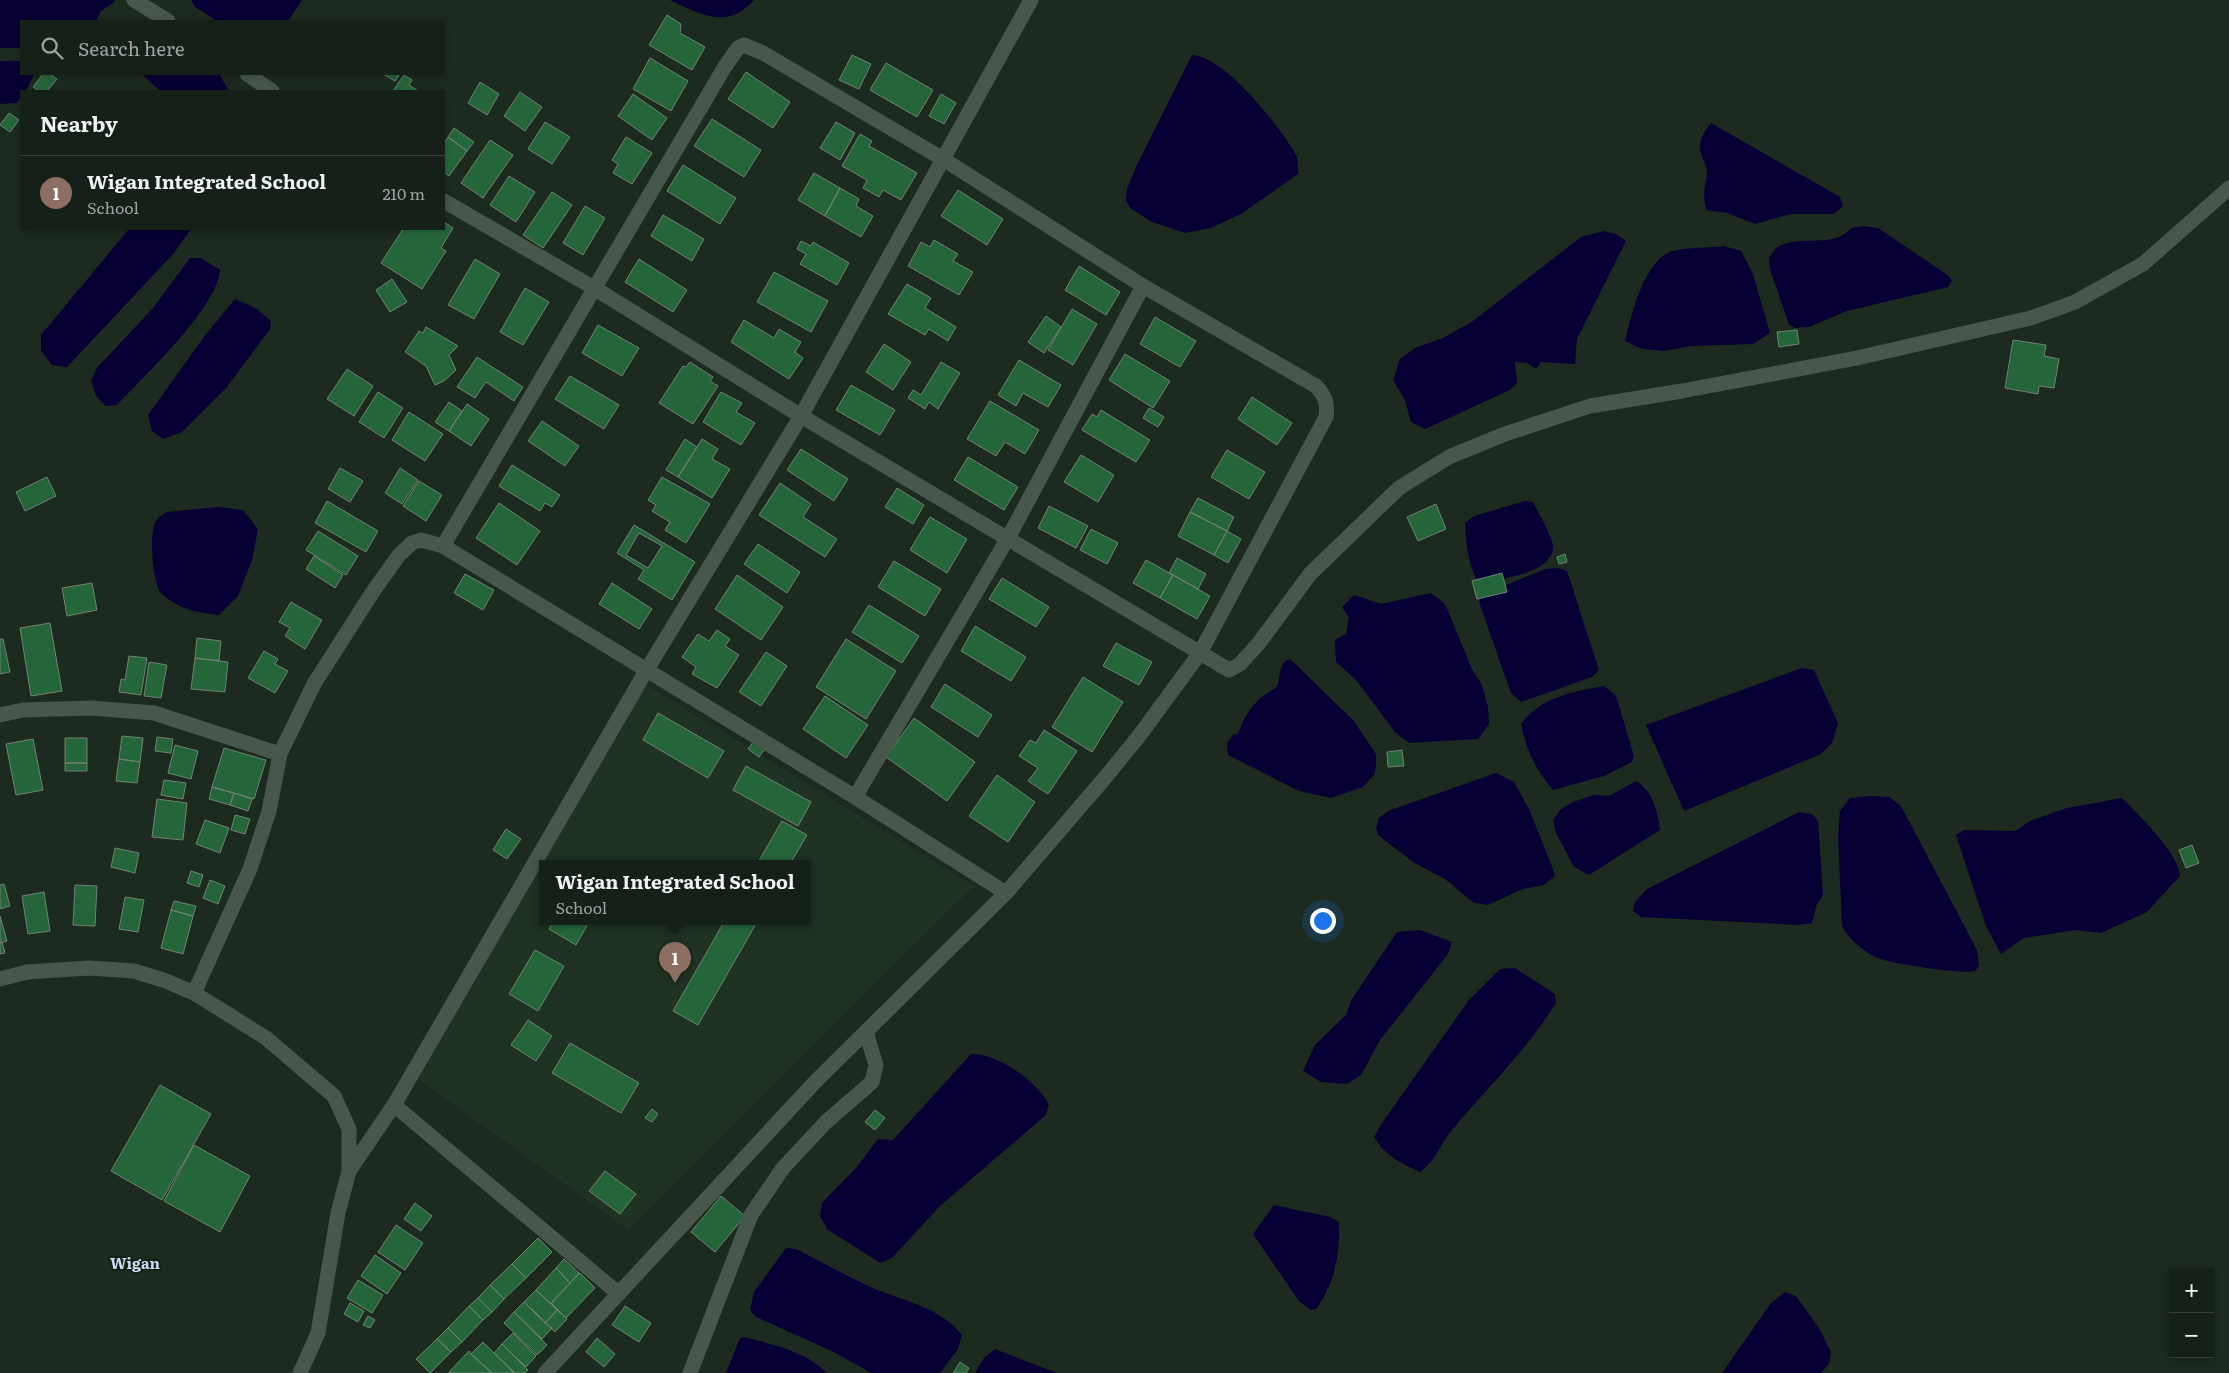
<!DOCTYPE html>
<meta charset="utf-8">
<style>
:root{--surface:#152018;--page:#222d25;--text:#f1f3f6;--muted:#9da3a2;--line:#343e37;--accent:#2563eb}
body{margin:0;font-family:Literata,serif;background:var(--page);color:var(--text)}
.controls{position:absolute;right:15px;bottom:15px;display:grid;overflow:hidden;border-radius:0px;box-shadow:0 2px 8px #0003}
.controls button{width:45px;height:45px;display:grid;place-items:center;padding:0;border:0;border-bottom:1px solid var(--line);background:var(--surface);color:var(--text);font:25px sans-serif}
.you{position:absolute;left:1322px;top:920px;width:18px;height:18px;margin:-12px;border:4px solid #fff;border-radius:50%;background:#1a73e8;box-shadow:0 0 0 8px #1a73e833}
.badge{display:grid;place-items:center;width:32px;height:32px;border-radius:50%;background:var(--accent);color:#fff;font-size:16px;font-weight:700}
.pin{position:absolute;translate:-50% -41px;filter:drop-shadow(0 1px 2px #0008)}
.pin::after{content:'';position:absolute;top:26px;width:18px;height:15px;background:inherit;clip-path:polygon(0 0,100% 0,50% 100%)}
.popup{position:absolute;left:539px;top:860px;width:272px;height:65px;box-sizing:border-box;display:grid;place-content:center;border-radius:0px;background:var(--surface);filter:drop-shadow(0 1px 4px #0005);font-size:16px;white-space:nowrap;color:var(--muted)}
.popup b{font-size:19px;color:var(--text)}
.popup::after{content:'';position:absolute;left:50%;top:100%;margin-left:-10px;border:10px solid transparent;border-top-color:var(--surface)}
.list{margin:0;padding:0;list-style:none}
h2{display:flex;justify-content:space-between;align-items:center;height:65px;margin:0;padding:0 20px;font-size:21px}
h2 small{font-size:16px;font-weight:400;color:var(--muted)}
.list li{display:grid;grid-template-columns:32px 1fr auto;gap:15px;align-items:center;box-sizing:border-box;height:75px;padding:0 20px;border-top:1px solid var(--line)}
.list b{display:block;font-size:19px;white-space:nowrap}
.list p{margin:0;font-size:16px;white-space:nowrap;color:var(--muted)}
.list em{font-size:16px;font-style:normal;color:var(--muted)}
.icon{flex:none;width:28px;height:28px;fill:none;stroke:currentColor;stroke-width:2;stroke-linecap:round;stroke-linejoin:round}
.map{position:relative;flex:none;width:2229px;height:1373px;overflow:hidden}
.search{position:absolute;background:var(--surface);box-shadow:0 2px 8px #0003;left:20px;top:20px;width:425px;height:55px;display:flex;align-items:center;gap:12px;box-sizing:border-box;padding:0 18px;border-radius:0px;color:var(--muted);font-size:19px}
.panel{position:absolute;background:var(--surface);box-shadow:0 2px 8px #0003;left:20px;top:90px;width:425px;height:140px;border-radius:0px}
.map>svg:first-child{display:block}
.built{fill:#1f3223;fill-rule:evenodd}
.water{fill:#070035}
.building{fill:#24663a;stroke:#728275;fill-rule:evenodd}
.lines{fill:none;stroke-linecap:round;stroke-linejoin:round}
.street{stroke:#48574b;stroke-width:15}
.labels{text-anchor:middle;stroke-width:4;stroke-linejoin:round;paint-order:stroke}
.quarter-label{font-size:15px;font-weight:bold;fill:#d2d8f5;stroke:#132116}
</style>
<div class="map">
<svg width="2229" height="1373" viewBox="0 0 2229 1373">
<rect width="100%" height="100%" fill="#1c2a20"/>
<!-- built -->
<path class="built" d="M645 684 974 886 628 1230 418 1079ZM542 864H808V922H542Z"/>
<!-- water -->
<path class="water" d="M0 0H115L113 3 101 11 96 21H21V48H0Z
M191 0H302L288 21H217L195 7Z
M670 0H754C727 30 702 15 670 0Z
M1192 55C1224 55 1281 128 1296 155 1298 160 1298 168 1298 174L1241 214 1211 228 1185 233 1152 222 1130 208 1126 200 1127 189 1137 165Z
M0 61H21V74H34L26 91H21V97L17 103 0 104Z
M142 74H219L228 89 227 91H160Z
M1711 123 1840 197 1843 206 1834 214H1791L1755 224 1727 213 1706 210C1702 191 1706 187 1707 170 1707 166 1704 163 1703 159 1696 144 1702 135 1711 123Z
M1865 226 1878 228 1949 276 1952 281 1948 287 1847 311 1809 327 1795 328 1789 325 1770 269 1769 258C1771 255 1774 250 1776 248 1798 233 1833 250 1851 228Z
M129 229H191L174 253 67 367 52 365 41 351V335Z
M1604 231 1616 234 1626 241 1577 339 1575 364 1541 362 1536 369 1527 363 1515 362 1517 383 1510 390 1425 429 1411 422 1405 400 1393 380 1400 359 1415 348 1443 338 1473 321 1581 237Z
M1724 246 1741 251 1753 274 1770 333 1753 344 1691 346 1664 351 1642 349 1625 341C1631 316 1644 259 1673 251 1689 247 1708 248 1724 246Z
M190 258H201L220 270C217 308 144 376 117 405L106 406 96 396 91 381 97 368 153 308Z
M235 299 257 309 271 321 270 329 227 387 182 432 163 439 152 431 148 415 206 334Z
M1525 501 1533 502C1538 512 1551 534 1553 545 1555 574 1499 579 1479 583 1468 567 1466 543 1465 523L1474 516Z
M218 507 243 510 258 529 252 560 238 596 219 615C196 612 180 610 162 594 152 585 150 538 154 526 156 519 161 515 167 512Z
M1558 568 1567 571 1599 670 1592 677 1521 702 1511 693 1479 602 1482 595 1545 569Z
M1431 593 1445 604 1472 669 1482 685 1488 707 1489 724 1478 739 1409 743 1395 732 1356 680 1336 662 1335 640 1346 634 1349 617 1342 607 1354 595 1381 604Z
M1290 659 1353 720 1376 754V767L1374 775 1363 787 1331 798 1299 791 1228 755 1227 743 1233 735 1238 734C1248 709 1254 701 1277 687 1281 678 1278 662 1290 659Z
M1802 668 1814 670 1838 723 1832 743 1821 754 1684 811 1646 725Z
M1604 686 1616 696 1634 756 1632 762 1604 776 1553 790C1536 771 1526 749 1521 724 1540 698 1573 691 1604 686Z
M1496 773 1514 782 1529 809 1553 869 1555 876 1544 885 1523 889 1488 905 1474 903 1445 879 1413 862 1378 835 1376 827 1379 818 1388 811Z
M1636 781C1653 791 1658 812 1660 830L1589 875 1574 867 1556 833 1553 820 1561 809 1573 802 1594 795 1609 796Z
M1871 796 1889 797 1901 806 1977 950 1979 966 1975 971C1965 975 1886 963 1875 957 1863 951 1848 938 1842 926L1838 835 1840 811 1850 798Z
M2122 798C2137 813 2180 855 2180 876L2147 912 2101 933 2076 930 2024 938 2001 954 1986 926 1956 835 1964 830 2015 831 2030 821 2067 808Z
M1799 812 1812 814 1818 821 1823 895 1817 904 1812 923 1799 925 1641 917 1633 911 1635 902 1647 889Z
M1420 930 1452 942 1448 954 1380 1040 1361 1075 1347 1084 1321 1082 1303 1071 1315 1045 1346 1015 1352 999 1397 932Z
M1515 968 1555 994 1556 1003C1526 1051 1488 1087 1452 1130 1440 1144 1436 1161 1420 1172 1402 1164 1384 1155 1374 1137L1382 1123 1469 1000 1500 969Z
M971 1054C998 1053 1036 1081 1049 1104L1046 1115 940 1206 892 1258 880 1263 827 1229 820 1216 822 1203 856 1168 878 1139 893 1140Z
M1274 1205 1330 1217 1339 1222C1340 1253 1335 1283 1316 1309L1311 1310 1299 1301 1253 1234Z
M786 1248 796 1249C822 1262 848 1277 875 1289 905 1301 941 1308 962 1335L958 1349 940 1373H871L834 1352 756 1317 750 1310 754 1292Z
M1785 1292 1796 1296 1819 1328 1831 1352 1829 1364 1821 1373H1722L1771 1303Z
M745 1337C773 1345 806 1351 827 1373H726L740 1338Z
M995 1349 1057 1373H975L984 1358Z"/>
<!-- building -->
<path class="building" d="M667 15 681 24 680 33 705 47 692 70 649 45Z
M852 55 871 64 859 89 839 80Z
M650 58 688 81 671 111 633 89Z
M886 63 933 90 917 117 870 90Z
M746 72 790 102 773 128 728 99Z
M43 74H50L57 79 47 91H39L33 87Z
M383 74H400L395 81Z
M404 75 412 80 409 85 418 91H393Z
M480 82 499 94 487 115 468 103Z
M520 92 542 107 525 131 504 116Z
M633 94 667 118 652 140 618 116Z
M941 94 956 103 944 124 929 116Z
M9 113 19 120 10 132 0 125Z
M712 119 761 150 744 177 694 146Z
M545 122 570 137 552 164 528 149Z
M836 122 855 133 840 160 820 148Z
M454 128 474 142 467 151 448 137Z
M860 134 872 141 869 146 917 173 901 200 883 190 879 197 863 188 867 180 842 166Z
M448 137 467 151 449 176 444 172V143Z
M626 137 652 153 632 184 613 173 618 164 612 160Z
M490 140 513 155 483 198 461 183Z
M683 165 736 198 720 224 667 191Z
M814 173 840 188 825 216 798 200Z
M509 176 535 192 516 222 490 205Z
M840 188 859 199 856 206 873 216 861 237 825 216Z
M958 190 1003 219 987 245 941 216Z
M552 192 572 205 543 248 523 235Z
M585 206 605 218 583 255 563 243Z
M663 215 704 239 692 261 651 236Z
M444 222 453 228 441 248 446 251 422 289 381 263 403 229H444Z
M934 240 958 254 953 261 973 272 959 295 908 266 921 242 930 247Z
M801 241 811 246 813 242 849 263 837 285 800 264 806 254 797 249Z
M475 259 500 274 474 319 448 305Z
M639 259 687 290 673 312 625 282Z
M1079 266 1120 292 1106 315 1065 290Z
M774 272 828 301 811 332 757 302Z
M392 279 407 302 390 312 376 290Z
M907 284 931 298 925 308 956 327 948 341 929 329 925 335 888 314Z
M525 288 549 302 523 345 500 332Z
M1072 309 1097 324 1073 365 1048 350Z
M1046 316 1061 327 1044 353 1028 342Z
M1155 317 1196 341 1180 367 1140 344Z
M744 320 774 338 779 329 801 342 795 352 803 358 789 379 731 342Z
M598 325 639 348 622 376 582 353Z
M426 327 458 346 449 355 456 370 444 381 435 385 426 366 405 352 419 331 423 333Z
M1797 330 1799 344 1779 347 1777 332Z
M2013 340 2046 345 2044 356 2059 359 2054 388 2039 386 2038 394 2005 388Z
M884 344 911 362 893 390 866 372Z
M1125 354 1170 381 1153 408 1109 380Z
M477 357 523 387 514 401 486 382 475 398 457 387Z
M1019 360 1061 385 1048 407 1023 393 1016 406 998 395Z
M690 362 713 377 710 381 718 386 693 424 659 403 683 366 686 367Z
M941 362 960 373 938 409 929 402 925 409 908 398 913 390 921 395Z
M347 369 373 386 354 416 327 399Z
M570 376 619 405 604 429 555 399Z
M851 385 895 410 880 435 836 410Z
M378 392 403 408 384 438 359 422Z
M721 392 742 403 736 412 755 423 741 445 703 422Z
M1252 397 1292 423 1277 445 1238 419Z
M990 401 1039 430 1025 454 1005 442 996 456 967 439Z
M449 402 462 411 449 431 435 422Z
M467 404 489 419 471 446 449 431Z
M1149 408 1164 417 1158 427 1143 418Z
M1101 410 1150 440 1136 462 1082 430 1092 414 1097 417Z
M409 412 443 434 425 461 392 440Z
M542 421 579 446 565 466 528 441Z
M685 439 697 447 678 477 666 470Z
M702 439 718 449 712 459 730 469 712 498 678 477Z
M801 449 848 479 834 501 787 470Z
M1227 450 1265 472 1249 499 1211 477Z
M1081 455 1114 475 1098 502 1064 482Z
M968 457 1018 487 1004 510 954 480Z
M512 465 560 495 552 507 545 503 540 511 499 486Z
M340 468 363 481 350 502 328 489Z
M400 468 418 480 402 504 385 493Z
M47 477 56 496 25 511 16 492Z
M662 477 710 504 686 543 665 530 670 522 652 511 656 505 648 500Z
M419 481 442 495 426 521 403 506Z
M780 483 811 504 803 517 837 539 825 557 759 515Z
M897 488 924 505 913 524 885 507Z
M1198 498 1234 517 1227 531 1190 512Z
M327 501 378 531 366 552 315 523Z
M499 503 540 531 517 565 476 538Z
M1436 504 1446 529 1418 541 1407 517Z
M1049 506 1088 526 1076 548 1038 528Z
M1190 512 1227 531 1214 555 1178 536Z
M930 517 967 539 947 573 910 550Z
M634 525 695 562 672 600 638 579 644 570 617 553ZM639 533 662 546 648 568 626 555Z
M1091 529 1118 543 1107 564 1080 550Z
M318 531 358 556 346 575 306 550Z
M1227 531 1241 539 1228 563 1214 555Z
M758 544 800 572 787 593 744 564Z
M1565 554 1567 562 1559 564 1557 557Z
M314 556 343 575 335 588 306 569Z
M1177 558 1206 574 1198 589 1169 573Z
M1146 560 1173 575 1160 598 1133 583Z
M894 561 941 589 925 616 878 587Z
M1502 573 1507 592 1477 599 1472 581Z
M465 574 494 590 483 610 454 593Z
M737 575 783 607 761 640 715 609Z
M1173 575 1210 596 1197 619 1160 598Z
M1002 578 1049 607 1036 627 989 599Z
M92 583 97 610 67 616 62 588Z
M612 583 652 609 639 629 599 604Z
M291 602 322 620 305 649 285 636 290 628 279 622Z
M869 605 919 636 902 663 852 632Z
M50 623 62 691 31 696 20 628Z
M975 626 1026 657 1011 681 961 651Z
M717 630 730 639 725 646 739 655 717 688 692 674 696 667 682 657 698 634 709 641Z
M197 638 221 641 219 661 195 658Z
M0 639H3L10 672 0 674Z
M846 639 896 671 866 719 816 687Z
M1116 643 1152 662 1139 685 1103 666Z
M264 651 278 659 275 664 288 671 275 693 248 678Z
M766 652 787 666 761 706 739 692Z
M129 656 147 658 141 695 119 692 121 679 125 680Z
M195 658 228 662 225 692 191 689Z
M149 662 167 665 161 698 144 696Z
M1083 677 1123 702 1092 752 1052 727Z
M945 684 992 715 978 737 931 707Z
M825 696 868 725 846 758 803 729Z
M658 713 724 751 708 778 643 740Z
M914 718 975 762 947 801 886 757Z
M1044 730 1077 751 1048 794 1028 781 1038 768 1019 756 1030 740 1036 743Z
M122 736 143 738 140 762 119 759Z
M157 737 173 739 171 753 155 751Z
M65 738H87V763H65Z
M33 739 43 790 16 795 6 744Z
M754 741 765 749 759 757 748 749Z
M175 745 198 751 191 779 168 773Z
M224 748 266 760 254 799 212 787Z
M1402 750 1404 766 1388 767 1387 752Z
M119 759 140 762 137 783 116 781Z
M65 763H87V771H65Z
M746 766 811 802 798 826 733 790Z
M997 775 1035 802 1008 842 969 816Z
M164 780 186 783 183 799 161 795Z
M212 787 234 793 230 805 209 799Z
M234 793 252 799 248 811 230 805Z
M157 799 187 803 183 840 152 837Z
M235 815 250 819 245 834 231 830Z
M205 820 229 828 220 853 196 844Z
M782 821 807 835 790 864H757Z
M506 829 521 839 507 859 493 850Z
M2192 845 2199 863 2186 868 2179 850Z
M115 848 139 853 135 873 111 867Z
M191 871 203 875 199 887 187 883Z
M210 880 225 886 218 904 203 898Z
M4 884 10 906 0 909V885Z
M75 885 97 886 95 926 73 925Z
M44 892 50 931 28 934 22 896Z
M125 897 144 900 138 932 119 929Z
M174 901 196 906 193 916 171 910Z
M171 910 193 916 183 954 161 948Z
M0 916 7 941 0 943Z
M553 922H589L576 945 549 929Z
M724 922H757L698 1025 673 1011Z
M2 942 5 953 0 954V943Z
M535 950 564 966 538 1011 509 994Z
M528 1020 552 1036 536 1061 511 1045Z
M570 1043 639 1083 621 1113 552 1073Z
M160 1085 211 1114 162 1200 111 1171Z
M652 1109 658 1114 652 1122 645 1118Z
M875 1110 885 1118 875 1130 865 1122Z
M194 1145 250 1176 220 1232 164 1201Z
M605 1171 636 1194 620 1214 589 1191Z
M721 1196 745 1216 715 1252 691 1232Z
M415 1203 432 1216 421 1231 404 1219Z
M396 1225 423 1243 405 1270 378 1252Z
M538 1238 552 1252 526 1278 512 1264Z
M375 1255 401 1273 387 1294 361 1276Z
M564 1259 579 1273 570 1283 556 1268Z
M512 1264 526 1278 504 1299 490 1285Z
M556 1268 570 1283 551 1304 536 1290Z
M580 1273 595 1288 566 1318 551 1303Z
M358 1280 383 1295 372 1313 347 1298Z
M490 1285 504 1299 492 1312 478 1298Z
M536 1290 557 1310 545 1323 524 1302Z
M478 1298 492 1312 483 1320 469 1306Z
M524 1302 552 1328 542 1339 514 1312Z
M350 1303 364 1311 358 1322 344 1314Z
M469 1306 483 1320 462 1342 448 1328Z
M625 1306 651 1323 639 1342 612 1325Z
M557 1310 567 1319 555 1332 545 1323Z
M514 1312 547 1345 537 1355 504 1323Z
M368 1316 375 1320 370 1328 363 1325Z
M448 1328 462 1342 451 1352 437 1339Z
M513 1333 536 1356 526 1367 502 1344Z
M597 1338 615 1354 604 1367 586 1352Z
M437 1339 451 1352 430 1373 416 1359Z
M483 1342 494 1353 515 1373H492L471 1354Z
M502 1344 528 1370 525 1373H514L494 1353Z
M469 1351 471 1354 492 1373H448Z
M960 1362 969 1368 966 1373H953Z"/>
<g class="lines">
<!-- street -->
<path class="street" d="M134 0 168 21
M247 74 272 91
M444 201 594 288 801 416 1229 670 1240 664 1259 643 1310 574 1399 488 1449 457 1505 434 1590 406 1682 391 1857 358 2031 318 2075 302 2143 264 2229 188
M443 546 724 68 738 48 744 45 763 53 943 159 1143 286 1316 386C1325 396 1328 403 1326 417L1200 653 1139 736 1104 779 1006 893 815 1082 545 1373
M0 715 23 710 91 708 154 713 280 754
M855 797 1008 538 1143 286
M0 979 27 972 89 968 134 971 166 981 194 993 266 1038 334 1096 349 1129V1171L338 1213 318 1333 300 1373
M194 993 250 869 269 811 280 754 314 684 372 593 399 555 412 543 421 540 443 546 855 797 1006 893
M394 1105 619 1294
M349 1171 394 1105 646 671 801 416 1031 0
M690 1373 751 1215 783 1168 826 1122 872 1082 876 1065 866 1032"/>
</g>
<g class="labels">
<!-- quarter labels -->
<g class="quarter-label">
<text x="135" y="1269">Wigan</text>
</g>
</g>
</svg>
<div class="controls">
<button>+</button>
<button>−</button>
</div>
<div class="you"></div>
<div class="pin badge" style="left:675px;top:983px;background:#8d6e63">1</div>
<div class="popup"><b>Wigan Integrated School</b>School</div>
<div class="search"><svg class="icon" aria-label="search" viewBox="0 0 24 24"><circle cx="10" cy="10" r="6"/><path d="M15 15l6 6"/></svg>Search here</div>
<section class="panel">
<h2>Nearby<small></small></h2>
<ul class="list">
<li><span class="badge" style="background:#8d6e63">1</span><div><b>Wigan Integrated School</b><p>School</p></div><em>210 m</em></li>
</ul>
</section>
</div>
